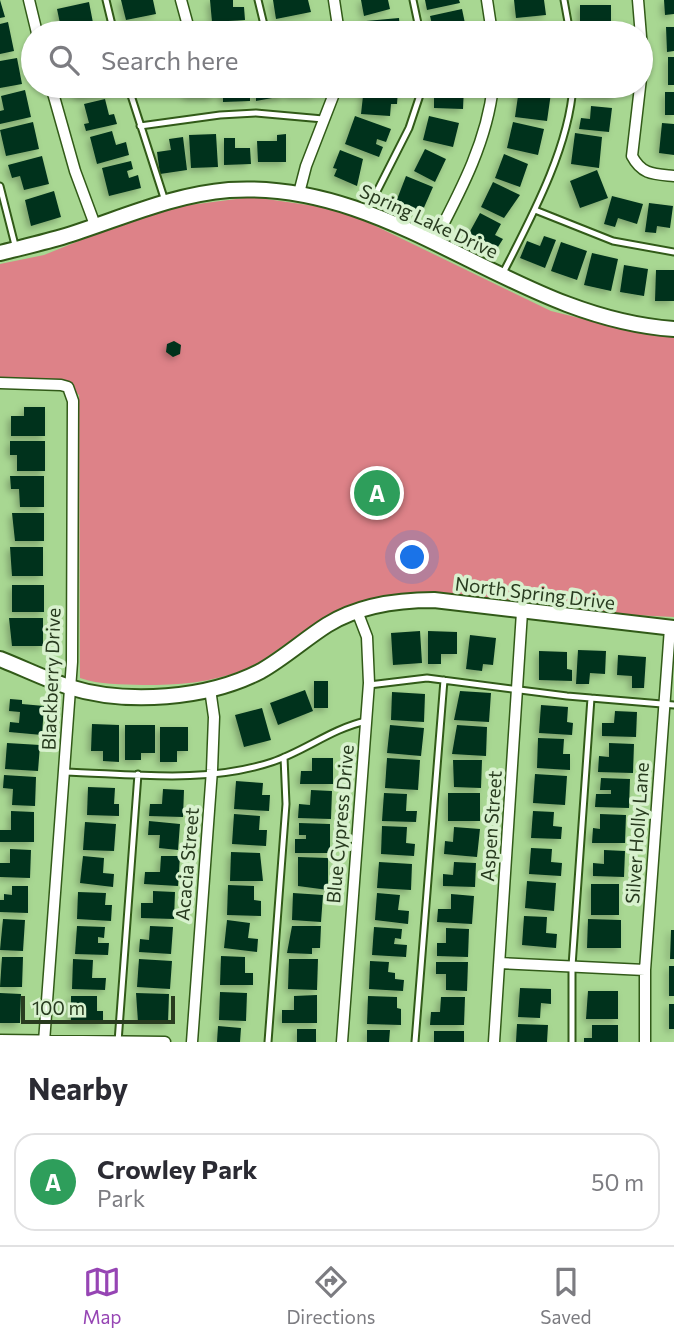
<!DOCTYPE html>
<style>
:root{--surface:#fff;--page:#f2f2f3;--text:#2b2b33;--muted:#7c7c81;--line:#e1e1e2;--accent:#9645b4}
body{margin:0;font-family:Commissioner,sans-serif;background:var(--page);color:var(--text)}
.scale{position:absolute;left:21px;bottom:18px;width:154px;box-sizing:border-box;padding-left:7px;border:4px solid #283b1f;border-top:0;font-size:19px;line-height:24px;white-space:nowrap;color:#283b1f;-webkit-text-stroke:5px #d8f1ce;paint-order:stroke}
.you{position:absolute;left:413px;top:558px;width:24px;height:24px;margin:-18px;border:5px solid #fff;border-radius:50%;background:#1a73e8;box-shadow:0 0 0 10px #1a73e833}
.badge{display:grid;place-items:center;width:46px;height:46px;border-radius:50%;background:var(--accent);color:#fff;font-size:23px;font-weight:700}
.pin{position:absolute;translate:-50% -50%;border:4px solid #fff;box-shadow:0 2px 7px #0006}
.list{margin:0;padding:0;list-style:none}
h2{display:flex;justify-content:space-between;align-items:center;height:91px;margin:0;padding:0 28px;font-size:30px}
h2 small{font-size:23px;font-weight:400;color:var(--muted)}
.list li{display:grid;grid-template-columns:46px 1fr auto;gap:21px;align-items:center;box-sizing:border-box;height:98px;margin:0 14px 14px;padding:0 14px;border:2px solid var(--line);border-radius:21px}
.list b{display:block;font-size:26px;white-space:nowrap}
.list p{margin:0;font-size:23px;white-space:nowrap;color:var(--muted)}
.list em{font-size:23px;font-style:normal;color:var(--muted)}
.icon{flex:none;width:38px;height:38px;fill:none;stroke:currentColor;stroke-width:2;stroke-linecap:round;stroke-linejoin:round}
.map{position:relative;flex:none;width:674px;height:1042px;overflow:hidden}
.search{position:absolute;background:var(--surface);box-shadow:0 2px 5px #0004;left:21px;right:21px;top:21px;height:77px;display:flex;align-items:center;gap:18px;box-sizing:border-box;padding:0 24px;border-radius:38px;color:var(--muted);font-size:26px}
.sheet{height:203px;background:var(--surface)}
nav{display:flex;justify-content:space-around;align-items:center;box-sizing:border-box;height:98px;border-top:2px solid var(--line);background:var(--surface);font-size:19px;color:var(--muted)}
nav a{display:grid;justify-items:center;gap:4px}
nav .on{color:var(--accent)}
.map>svg:first-child{display:block}
.green{fill:#dd8288}
.building{fill:#05321b;filter:url(#shadow)}
.lines{fill:none;stroke-linecap:round;stroke-linejoin:round}
.lane-casing{stroke:#315a18;stroke-width:9}
.street-casing{stroke:#315a18;stroke-width:13}
.secondary-casing{stroke:#315a18;stroke-width:18}
.lane{stroke:#fff;stroke-width:5}
.street{stroke:#fff;stroke-width:10}
.secondary{stroke:#fff;stroke-width:14}
.labels{text-anchor:middle;stroke-width:7;stroke-linejoin:round;paint-order:stroke}
.street-label{font-size:19px;fill:#283b1f;stroke:#d8f1ce}
</style>
<div class="map">
<svg width="674" height="1042" viewBox="0 0 674 1042">
<defs>
<filter id="shadow"><feDropShadow dx="-3" dy="3" stdDeviation="3.5" flood-color="#0004"/></filter>
</defs>
<rect width="100%" height="100%" fill="#a8d792"/>
<!-- green -->
<path class="green" d="M252 197 322 207 359 218 551 311 640 333 674 336V617L592 613 439 592C387 591 342 608 298 636 279 647 264 662 243 670 210 683 178 685 143 685 121 684 100 685 80 678L79 395 58 380 0 377V264L44 255 158 209Z"/>
<!-- building -->
<path class="building" d="M0 0 5 17 0 18Z
M121 0H153L156 14 126 20Z
M210 0H233V7H244L245 20 212 22Z
M273 0H308L311 12 276 19Z
M361 0H388L390 9 364 16Z
M425 0H459L460 3 427 10Z
M514 0H544L546 15 516 18Z
M664 0H674V14L665 15Z
M89 2 94 28 62 33 57 9Z
M580 5H611V31H580Z
M462 9 467 33H434L430 16Z
M399 18 400 29 391 30 392 33H367L366 21Z
M8 22 14 51 0 54V24Z
M156 23 158 33H135L134 29Z
M519 24H548V33H519Z
M666 27H674V51L667 52Z
M668 57H674V85H668Z
M17 58 22 84 0 88V61Z
M76 86H110L111 92 78 98Z
M186 86H213V97H186Z
M223 86H250V101L223 102Z
M256 86H283V96L256 101Z
M288 86H315V95H288Z
M444 86H464L463 109 434 108V94L443 95Z
M583 86H615V97L583 96Z
M364 87 398 90 397 104H391L390 116 361 114Z
M519 89 551 93 547 121 515 117Z
M25 90 31 117 0 124V111L4 110 1 96Z
M665 92H674V115H665Z
M105 99 109 115 114 114 117 124 86 131 84 124 89 123 84 104Z
M591 106 612 108 609 132 579 129 581 118 590 119Z
M355 116 391 129 386 142 377 139 376 144 383 147 379 157 345 144Z
M429 116 459 123 453 147 423 140Z
M33 122 39 149 6 156 0 130Z
M513 122 544 129 538 155 507 148Z
M662 123 674 124V155L659 153Z
M112 131 116 145 126 142 129 155 97 164 90 137Z
M575 133 602 137 599 168 571 164Z
M216 134 218 167 191 168 189 135Z
M286 134V162H258L257 141H277V135Z
M183 137 187 170 160 174 157 152 171 150 169 139Z
M224 138H235V148H250L251 164 224 165Z
M425 149 446 159 435 182 414 171Z
M340 150 363 159 357 186 334 176 337 169 333 168Z
M504 154 528 164 520 187 495 178Z
M42 156 49 184 24 190 20 176 12 178 8 165Z
M131 161 133 169 127 171 129 178 138 175 141 188 109 196 102 168Z
M597 170 608 198 580 208 570 181Z
M406 176 433 187 422 212 396 202Z
M493 182 520 195 504 218 481 207Z
M54 191 61 217 31 226 25 200Z
M612 196 643 204 637 224 618 218 615 227 604 224Z
M649 203 673 206 670 228 657 226 656 233 645 232Z
M480 213 501 224 495 235 503 239 496 250 468 235Z
M544 236 556 240 545 268 520 258 527 241 540 246Z
M561 242 587 251 577 280 551 271Z
M592 253 618 259 611 291 584 285Z
M624 265 648 269 644 296 620 292Z
M656 270H674V301H655Z
M174 341 181 345 180 354 173 357 166 352 167 344Z
M24 407H45V436H11V416H24Z
M10 441H45V471H17V455H10Z
M10 476H44V507H20L19 489H11Z
M12 513H44V541H15Z
M10 547H43V576H12Z
M12 585H44V612H12Z
M9 618H43V646H12Z
M420 631 422 663 393 665 391 633Z
M428 631 457 632V654H441V664H428Z
M470 635 496 638 493 665 483 664 482 671 466 669Z
M578 650 606 651 605 674 590 673 589 684H576Z
M539 651 567 652V669L572 670V681L539 680Z
M618 655 646 657 644 688H632V676L617 675Z
M314 681H328V708H314Z
M305 690 313 711 278 725 270 703Z
M460 691 491 693 489 722 454 720Z
M392 692 425 694 424 722 391 720Z
M10 699 22 700V704L44 706 42 735 9 732 10 722 19 723 20 712 9 711Z
M541 705 568 707 567 722 573 723 572 735 539 733Z
M262 708 271 740 244 747 235 715Z
M615 711 637 712 636 737 602 736V723H614Z
M92 724 119 725V762L103 761V751H91Z
M125 725H155V753H141V760H125Z
M390 725 424 728 421 756 387 753Z
M457 725 487 727 486 756 452 754Z
M160 727H188V751H177V762H160Z
M538 738 564 739 563 754H570V770L537 768Z
M7 743 40 745 38 771 5 769Z
M609 743 634 744 633 773 598 772 599 756 609 757Z
M312 758H333V784H300L301 771H312Z
M387 758 420 760 418 790 385 788Z
M453 760H482L481 788 454 787Z
M535 774 567 776 565 805 533 803Z
M4 775 36 777 35 806 12 805 13 789 3 788Z
M601 778 630 779 629 808 595 807 596 794H611V790H600Z
M236 781 263 783 262 795H270L269 811 234 809Z
M88 787 115 788 114 804H119V816L87 815Z
M163 789 184 790 183 817 149 816 150 804H162Z
M311 790 332 791 331 819 298 818 299 804 310 805Z
M384 793 407 794 406 811H417L416 822 382 821Z
M448 793H480V821H448Z
M11 811 34 812V842H0V830H11Z
M533 811 554 812 553 826 562 827 561 839 531 838Z
M234 814 260 816 259 830H267L266 846 232 844Z
M600 814 626 815 625 843H592L593 828 600 829Z
M149 821 180 824 178 850 159 848 160 835H148Z
M85 822 116 824 114 851 83 850Z
M299 823 330 824V853H295V839H306V835H299Z
M382 826 407 827 406 843 415 844 414 856 381 854Z
M454 827 480 829 477 857 444 854 445 841 453 842Z
M531 848 552 849 551 862 562 863 561 876 529 874Z
M10 849 31 850 30 878 0 877V863H10Z
M604 850 625 851 624 877 593 876V863L604 864Z
M231 852 260 853 263 881H230Z
M83 856 104 858 103 873 114 874 113 887 80 883Z
M161 856H180L178 886 144 884 145 872H160Z
M298 857 328 858V890L298 886Z
M379 862 412 864 411 890 377 888Z
M454 862 476 863 475 887 443 886V874L453 875Z
M527 881 556 883 554 911 525 908Z
M591 884H619V915H591Z
M228 885 254 886V900L261 901V916L227 915Z
M12 886H28V913L0 912V900H4V894L12 895Z
M153 891 175 892 174 919 141 918V903H153Z
M78 892 106 893 105 905H112L111 921 77 919Z
M293 893 323 895 321 922 292 920Z
M377 893 400 895 398 910 409 911 408 924 375 920Z
M451 894 474 896 472 924 437 922 438 909H451Z
M524 916 547 917 546 933 557 934 556 948 522 945Z
M3 919 25 920 23 951 0 950Z
M588 919 621 920V948H587Z
M227 920 250 923 248 938 258 939 257 952 224 948Z
M77 926 105 927 104 938 98 937V943H109L108 955 75 954Z
M150 926 173 927 171 954 139 952 140 939 149 940Z
M292 926H321L320 948H312V954L287 953Z
M374 927 402 929 401 939 395 938 394 944 407 945 406 957 372 955Z
M446 928 469 929 468 957 437 956V943H446Z
M671 930H674V959H670Z
M221 956 245 957V973H253V985H220Z
M2 957H23L22 987H0Z
M73 959 93 960 92 978H106L105 990 72 989Z
M139 959 172 961 170 989 137 987Z
M289 959H318L317 990 288 989Z
M370 961 389 962 388 972 395 973V979L404 980 403 991 369 989Z
M436 962H468L467 991 446 990V974H436Z
M669 966H674V996H669Z
M520 988 551 989V1004L541 1003 540 1018 518 1017Z
M588 991H618V1019H586Z
M220 992 247 993 246 1021 219 1020Z
M0 993 21 994 20 1023H0Z
M136 993 169 994 168 1023 138 1022Z
M317 995V1023H282V1010H294V996Z
M71 996H97V1011H103V1023H71Z
M368 996 397 997V1008L401 1009V1025L367 1024Z
M441 997H465L464 1025H430L431 1012H440Z
M669 1004H674V1029H669Z
M517 1024 548 1025 547 1042H516Z
M592 1025H618V1042H584V1038H592Z
M218 1026 241 1028 240 1042H217Z
M297 1029H316V1042H297Z
M367 1030H390L389 1042H367Z
M434 1031H464V1042H434Z"/>
<g class="lines">
<!-- lane casing -->
<g class="lane-casing">
<path id="lane" d="M106 0 114 33
M258 0 266 33
M413 0 420 33
M564 0 570 33
M128 86 165 201
M140 126 220 115 256 113 323 119
M0 186 16 249
M535 210 613 241 674 252
M367 211 409 128 423 86
M503 273C531 218 569 148 573 86
M369 685 427 678 567 696 674 705
M64 772C133 774 206 784 272 762 305 751 331 729 366 721
M118 1042 138 774
M268 1042 286 804 284 757
M415 1042 444 680
M572 1042V966L591 698"/>
</g>
<!-- street casing -->
<g class="street-casing">
<path id="street" d="M29 0 37 33
M181 0 190 33
M334 0 339 33
M487 0 492 33
M638 0 643 61 632 156C642 175 654 174 674 176
M323 33 339 30
M51 86 75 171 95 225
M299 193 306 166 337 86
M434 242C460 192 487 142 493 86
M0 383 61 385 68 387 73 401 72 662 44 1042
M500 963 645 970
M0 1040 165 1042
M192 1042 212 770 214 717 210 689
M342 1042 369 683 367 637 357 611
M494 1042 522 612
M645 1042V970L670 628"/>
</g>
<!-- secondary casing -->
<g class="secondary-casing">
<path id="secondary" d="M0 253C20 248 41 243 62 237 118 220 169 195 229 190 395 179 511 318 674 329
M0 659C23 668 45 679 69 687 127 705 207 699 261 671 284 658 305 639 327 625 359 605 397 600 434 600L674 628"/>
</g>
<!-- lane -->
<use href="#lane" class="lane"/>
<!-- street -->
<use href="#street" class="street"/>
<!-- secondary -->
<use href="#secondary" class="secondary"/>
</g>
<g class="labels">
<!-- street labels -->
<g class="street-label">
<text transform="translate(429 221) rotate(25)" y="7">Spring Lake Drive</text>
<text transform="translate(535 593) rotate(7)" y="7">North Spring Drive</text>
<text transform="translate(51 679) rotate(-88)" y="7">Blackberry Drive</text>
<text transform="translate(340 824) rotate(-85)" y="7">Blue Cypress Drive</text>
<text transform="translate(491 826) rotate(-86)" y="7">Aspen Street</text>
<text transform="translate(637 833) rotate(-86)" y="7">Silver Holly Lane</text>
<text transform="translate(187 864) rotate(-85)" y="7">Acacia Street</text>
</g>
</g>
</svg>
<div class="scale">100 m</div>
<div class="you"></div>
<div class="pin badge" style="left:377px;top:493px;background:#2e9e5b">A</div>
<div class="search"><svg class="icon" aria-label="search" viewBox="0 0 24 24"><circle cx="10" cy="10" r="6"/><path d="M15 15l6 6"/></svg>Search here</div>
</div>
<section class="sheet">
<h2>Nearby<small></small></h2>
<ul class="list">
<li><span class="badge" style="background:#2e9e5b">A</span><div><b>Crowley Park</b><p>Park</p></div><em>50 m</em></li>
</ul>
</section>
<nav>
<a class="on"><svg class="icon" aria-label="map" viewBox="0 0 24 24"><path d="M3 6l6-2 6 2 6-2v14l-6 2-6-2-6 2zM9 4v14M15 6v14"/></svg>Map</a>
<a><svg class="icon" aria-label="directions" viewBox="0 0 24 24"><path d="M12 3l9 9-9 9-9-9zM9 14v-3h6M13 9l2 2-2 2"/></svg>Directions</a>
<a><svg class="icon" aria-label="saved" viewBox="0 0 24 24"><path d="M7 4h10v16l-5-4-5 4z"/></svg>Saved</a>
</nav>
